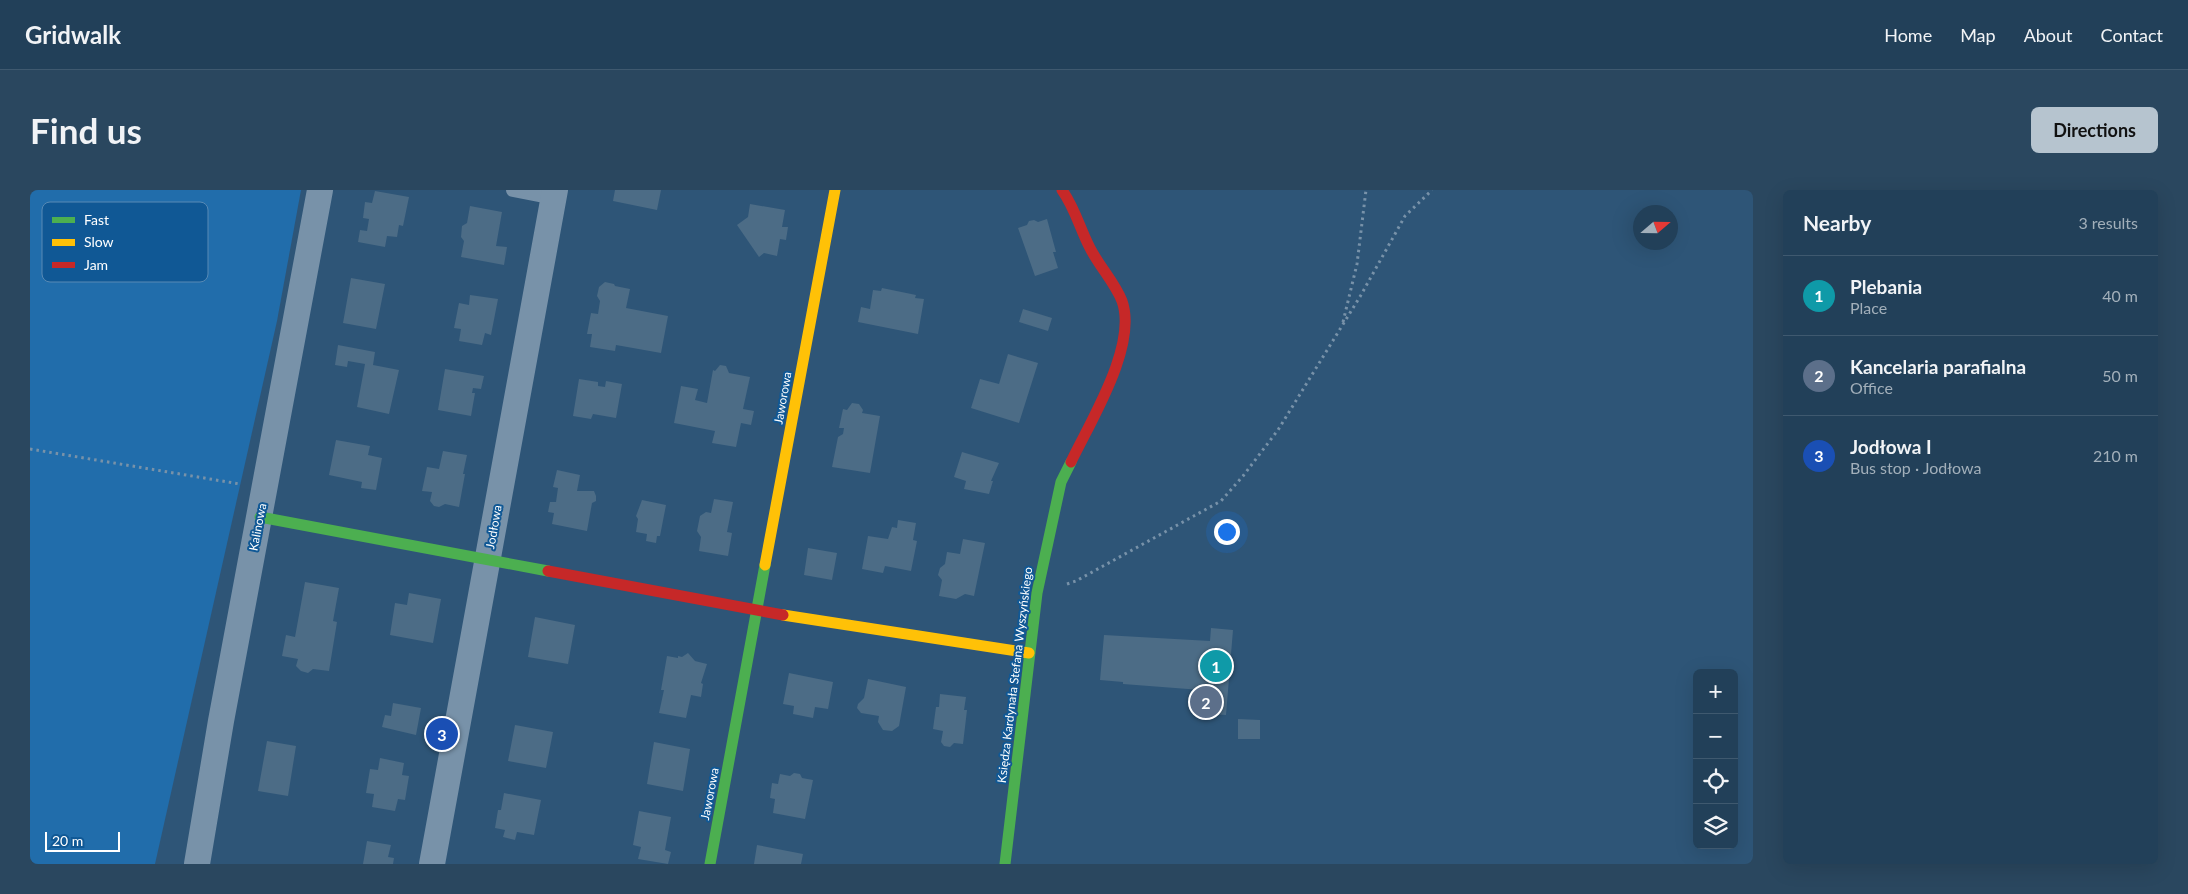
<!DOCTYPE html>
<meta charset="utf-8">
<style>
:root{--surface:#224059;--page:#2a475f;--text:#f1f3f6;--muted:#a2afba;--line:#3f596f;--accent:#b6c4cf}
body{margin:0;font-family:Lato,sans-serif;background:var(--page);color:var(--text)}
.controls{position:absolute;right:15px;bottom:15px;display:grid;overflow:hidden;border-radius:8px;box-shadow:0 5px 20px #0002}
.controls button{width:45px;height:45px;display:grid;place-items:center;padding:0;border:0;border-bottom:1px solid var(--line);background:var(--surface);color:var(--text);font:25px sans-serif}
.compass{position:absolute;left:1603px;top:15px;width:45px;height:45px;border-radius:50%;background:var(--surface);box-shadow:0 5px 20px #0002;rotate:70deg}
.scale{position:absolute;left:15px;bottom:12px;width:75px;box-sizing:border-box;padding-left:5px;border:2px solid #fff;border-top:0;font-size:14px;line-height:18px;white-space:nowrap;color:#fff;-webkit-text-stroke:4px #105895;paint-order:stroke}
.you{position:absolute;left:1196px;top:341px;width:18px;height:18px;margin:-12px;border:4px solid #fff;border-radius:50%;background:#1a73e8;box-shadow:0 0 0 8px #1a73e833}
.badge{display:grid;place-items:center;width:32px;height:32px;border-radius:50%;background:var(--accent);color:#fff;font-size:16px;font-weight:700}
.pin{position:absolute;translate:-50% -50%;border:2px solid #fff;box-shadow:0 1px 5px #0006}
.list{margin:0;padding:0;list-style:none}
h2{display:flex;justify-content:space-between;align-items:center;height:65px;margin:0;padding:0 20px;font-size:21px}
h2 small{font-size:16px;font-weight:400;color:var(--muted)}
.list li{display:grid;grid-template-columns:32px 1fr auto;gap:15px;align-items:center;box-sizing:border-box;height:80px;padding:0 20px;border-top:1px solid var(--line)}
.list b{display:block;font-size:19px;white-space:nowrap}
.list p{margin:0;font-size:16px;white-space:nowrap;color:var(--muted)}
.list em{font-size:16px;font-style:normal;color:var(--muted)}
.icon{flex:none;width:28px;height:28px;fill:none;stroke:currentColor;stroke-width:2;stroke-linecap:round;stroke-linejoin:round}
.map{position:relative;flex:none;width:1723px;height:674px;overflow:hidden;border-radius:8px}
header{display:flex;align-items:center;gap:30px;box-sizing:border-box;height:70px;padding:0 25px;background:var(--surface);border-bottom:1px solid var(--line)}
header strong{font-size:24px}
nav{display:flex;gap:28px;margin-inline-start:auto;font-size:18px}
.intro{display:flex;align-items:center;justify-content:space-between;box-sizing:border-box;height:120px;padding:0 30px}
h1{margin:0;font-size:35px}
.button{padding:12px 22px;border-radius:8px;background:var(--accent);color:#111;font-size:18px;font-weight:700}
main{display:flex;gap:30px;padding:0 30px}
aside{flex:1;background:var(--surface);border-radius:8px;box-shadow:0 5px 20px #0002}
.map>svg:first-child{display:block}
.green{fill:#216dab}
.building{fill:#4c6c86}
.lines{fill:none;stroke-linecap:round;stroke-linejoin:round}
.path{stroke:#7892a9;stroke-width:3;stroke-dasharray:2.5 4;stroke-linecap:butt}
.lane{stroke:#7892a9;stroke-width:14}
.street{stroke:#7892a9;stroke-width:26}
.fast{stroke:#4caf50;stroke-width:11}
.slow{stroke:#ffc107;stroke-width:11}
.jam{stroke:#c62828;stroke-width:11}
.labels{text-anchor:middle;stroke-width:4;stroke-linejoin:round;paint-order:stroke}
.street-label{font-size:12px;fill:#fff;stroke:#105895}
.key{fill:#105895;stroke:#588ab5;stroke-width:1}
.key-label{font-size:14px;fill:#fff}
</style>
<header>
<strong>Gridwalk</strong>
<nav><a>Home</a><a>Map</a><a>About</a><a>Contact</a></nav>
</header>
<div class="intro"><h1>Find us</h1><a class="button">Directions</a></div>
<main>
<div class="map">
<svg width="1723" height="674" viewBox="0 0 1723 674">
<rect width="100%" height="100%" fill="#2e5577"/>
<!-- green -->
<path class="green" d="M0 0H271L247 131 125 674H0Z"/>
<!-- building -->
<path class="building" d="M585 0H631L627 20 583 11Z
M345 1 379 7 373 36 369 35 367 47 357 46 355 57 328 52 330 40 337 41 339 29 333 28 335 12 342 13Z
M720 14 755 20 752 37H758L756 50 750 49 747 66 734 63 729 67 707 35 718 27Z
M440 16 472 22 466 56 477 57 474 75 431 67 434 51 431 47 432 36 437 33Z
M1017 29 1026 62H1023L1028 78 1005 86 988 38 997 35 999 31 1004 30 1008 32Z
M321 88 355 94 346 139 313 133Z
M575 92 584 94 585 96 600 99 596 118 638 126 631 163 586 155 585 161 560 157 562 144H557L561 123 568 124 570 111 567 106 569 97Z
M852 98 886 105 885 108 894 109 888 144 828 132 831 117 840 119 843 100 851 101Z
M440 105 468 109 461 145 455 143 452 155 429 151 431 139 424 138 429 113 439 115Z
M993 119 1022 128 1018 141 989 132Z
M308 155 345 162 343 175 369 180 359 224 327 217 335 174 318 171 317 177 305 175Z
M978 164 1008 173 989 233 941 218 950 189 969 194Z
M690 175 696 176 699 183 720 187 713 219 724 221 721 235 711 233 706 257 682 253 685 241 644 233 651 196 668 199 665 210 677 213 683 180 685 181Z
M415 179 454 186 451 199 443 198 442 203H445L441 226 408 220Z
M549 189 568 192V196L575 197 576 191 592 194 586 228 563 224 561 229 543 226Z
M822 213 829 214 833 220 832 223 850 226 840 283 802 277 808 247 813 244 814 238H809L813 219 817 220Z
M306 250 340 256 338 265 352 268 346 300 331 298 332 292 299 285Z
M413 261 437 265 433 284H435L429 317 415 314 409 317 404 316 400 311 402 302 392 301 397 277 409 279Z
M932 262 969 273 961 291H963L959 304 934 299 936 291 924 287Z
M527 280 550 285 547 301H564L566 306V311L562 313 557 341 522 334 524 323 518 322 520 312H526L528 298 523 297Z
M684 309 703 312 697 342 702 343 698 366 669 361 671 347 667 341 670 326 676 322 681 323Z
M612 310 636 315 630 346H627L626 353 616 351 617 344 606 342 608 329 606 326Z
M868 330 886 333 883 350 887 351 881 381 855 376 853 383 832 379 838 346 858 349 862 337 867 338Z
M933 349 955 353 944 406 935 404 926 409 909 406 912 390 908 385 910 378 915 374 917 362 930 364Z
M778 358 807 363 802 390 774 385Z
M275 392 309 398 303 431 307 432 299 481 283 479 278 483 271 481 266 476 268 469 252 466 256 445 265 447Z
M379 403 411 409 403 453 360 445 365 413 377 415Z
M505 427 545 435 538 474 498 467Z
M1181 438 1203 440 1196 525 1169 523 1171 500 1093 494V492L1070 490 1074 445 1180 451Z
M658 463 665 471 677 474 671 493 673 494 671 507 661 505 656 528 629 523 634 500H631L637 466 648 468V466L652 467Z
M759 483 803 492 798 519 785 517 783 528 763 524 764 516 753 514Z
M838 489 876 497 869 536 862 541 853 540 848 532 849 526 831 523 827 518 828 514 834 508Z
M910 504 936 507 934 520H937L933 554 924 553 920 557 914 556 911 552 913 541 903 539 906 517H909Z
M363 513 391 518 386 545 352 537 355 525 361 526Z
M1208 529 1230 530V549H1208Z
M485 535 523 542 516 578 478 571Z
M237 551 266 556 258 606 228 601Z
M624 552 660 559 653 601 617 594Z
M350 568 374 573 372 585 379 586 375 610 368 609 365 621 342 617 344 604 336 603 340 579 348 580Z
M764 583 770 584 772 588 783 590 775 629 743 623 745 609 740 608 742 593 748 594 750 584 760 586Z
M474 603 511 610 504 645 487 642 485 650 473 647 475 640 465 638 468 620H471Z
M609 621 641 627 635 660 641 662 638 674 608 669 611 657 603 655Z
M337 651 361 655 358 667 364 668 363 674H333Z
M727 655 773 664 771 674H724Z"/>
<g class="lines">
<!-- path -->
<path class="path" d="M1313 132 1327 74 1336 0
M0 259 210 294
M1037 394 1046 391 1191 311 1213 286 1248 240 1331 105 1375 26 1402 0"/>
<!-- lane -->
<path class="lane" d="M483 0 524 8"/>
<!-- street -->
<path class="street" d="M167 674 191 531 290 0
M402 674 525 0"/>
<!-- fast -->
<path class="fast" d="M230 327 518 381
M680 674 735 375
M975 674 1007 403 1031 292 1041 272"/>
<!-- slow -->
<path class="slow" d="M735 375 805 0
M753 425 999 463"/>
<!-- jam -->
<path class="jam" d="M1032 0C1045 18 1050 39 1060 58 1069 76 1085 93 1092 111 1108 156 1060 232 1041 272
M518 381 753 425"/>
</g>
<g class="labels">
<!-- street labels -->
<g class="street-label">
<text transform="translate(753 208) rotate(-80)" y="4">Jaworowa</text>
<text transform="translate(228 337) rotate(-79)" y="4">Kalinowa</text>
<text transform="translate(464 337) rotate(-80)" y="4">Jodłowa</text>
<text transform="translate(985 485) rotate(-83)" y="4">Księdza Kardynała Stefana Wyszyńskiego</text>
<text transform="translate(680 604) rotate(-79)" y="4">Jaworowa</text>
</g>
</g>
<!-- legend -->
<rect x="12" y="12" width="166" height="80" rx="8" class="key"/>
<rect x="22" y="27" width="23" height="6" fill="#4caf50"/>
<rect x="22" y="49" width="23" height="7" fill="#ffc107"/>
<rect x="22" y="72" width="23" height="6" fill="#c62828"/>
<g class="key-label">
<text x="54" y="35">Fast</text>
<text x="54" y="57">Slow</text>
<text x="54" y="80">Jam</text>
</g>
</svg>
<div class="controls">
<button>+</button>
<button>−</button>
<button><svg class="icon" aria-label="locate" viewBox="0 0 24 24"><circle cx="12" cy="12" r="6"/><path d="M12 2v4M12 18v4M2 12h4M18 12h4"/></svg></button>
<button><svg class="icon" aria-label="layers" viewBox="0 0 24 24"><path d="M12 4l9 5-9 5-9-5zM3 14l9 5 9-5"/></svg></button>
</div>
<svg class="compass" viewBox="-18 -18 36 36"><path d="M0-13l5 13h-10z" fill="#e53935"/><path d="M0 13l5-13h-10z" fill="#a2afba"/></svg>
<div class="scale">20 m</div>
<div class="you"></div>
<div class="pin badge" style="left:1186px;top:476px;background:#0f9aa8">1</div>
<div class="pin badge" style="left:1176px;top:512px;background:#5c6f8a">2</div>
<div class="pin badge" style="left:412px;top:544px;background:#1a4fb4">3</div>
</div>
<aside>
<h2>Nearby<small>3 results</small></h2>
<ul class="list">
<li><span class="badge" style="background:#0f9aa8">1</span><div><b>Plebania</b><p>Place</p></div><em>40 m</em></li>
<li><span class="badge" style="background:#5c6f8a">2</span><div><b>Kancelaria parafialna</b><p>Office</p></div><em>50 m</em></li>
<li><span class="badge" style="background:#1a4fb4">3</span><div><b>Jodłowa I</b><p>Bus stop · Jodłowa</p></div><em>210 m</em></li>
</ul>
</aside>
</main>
